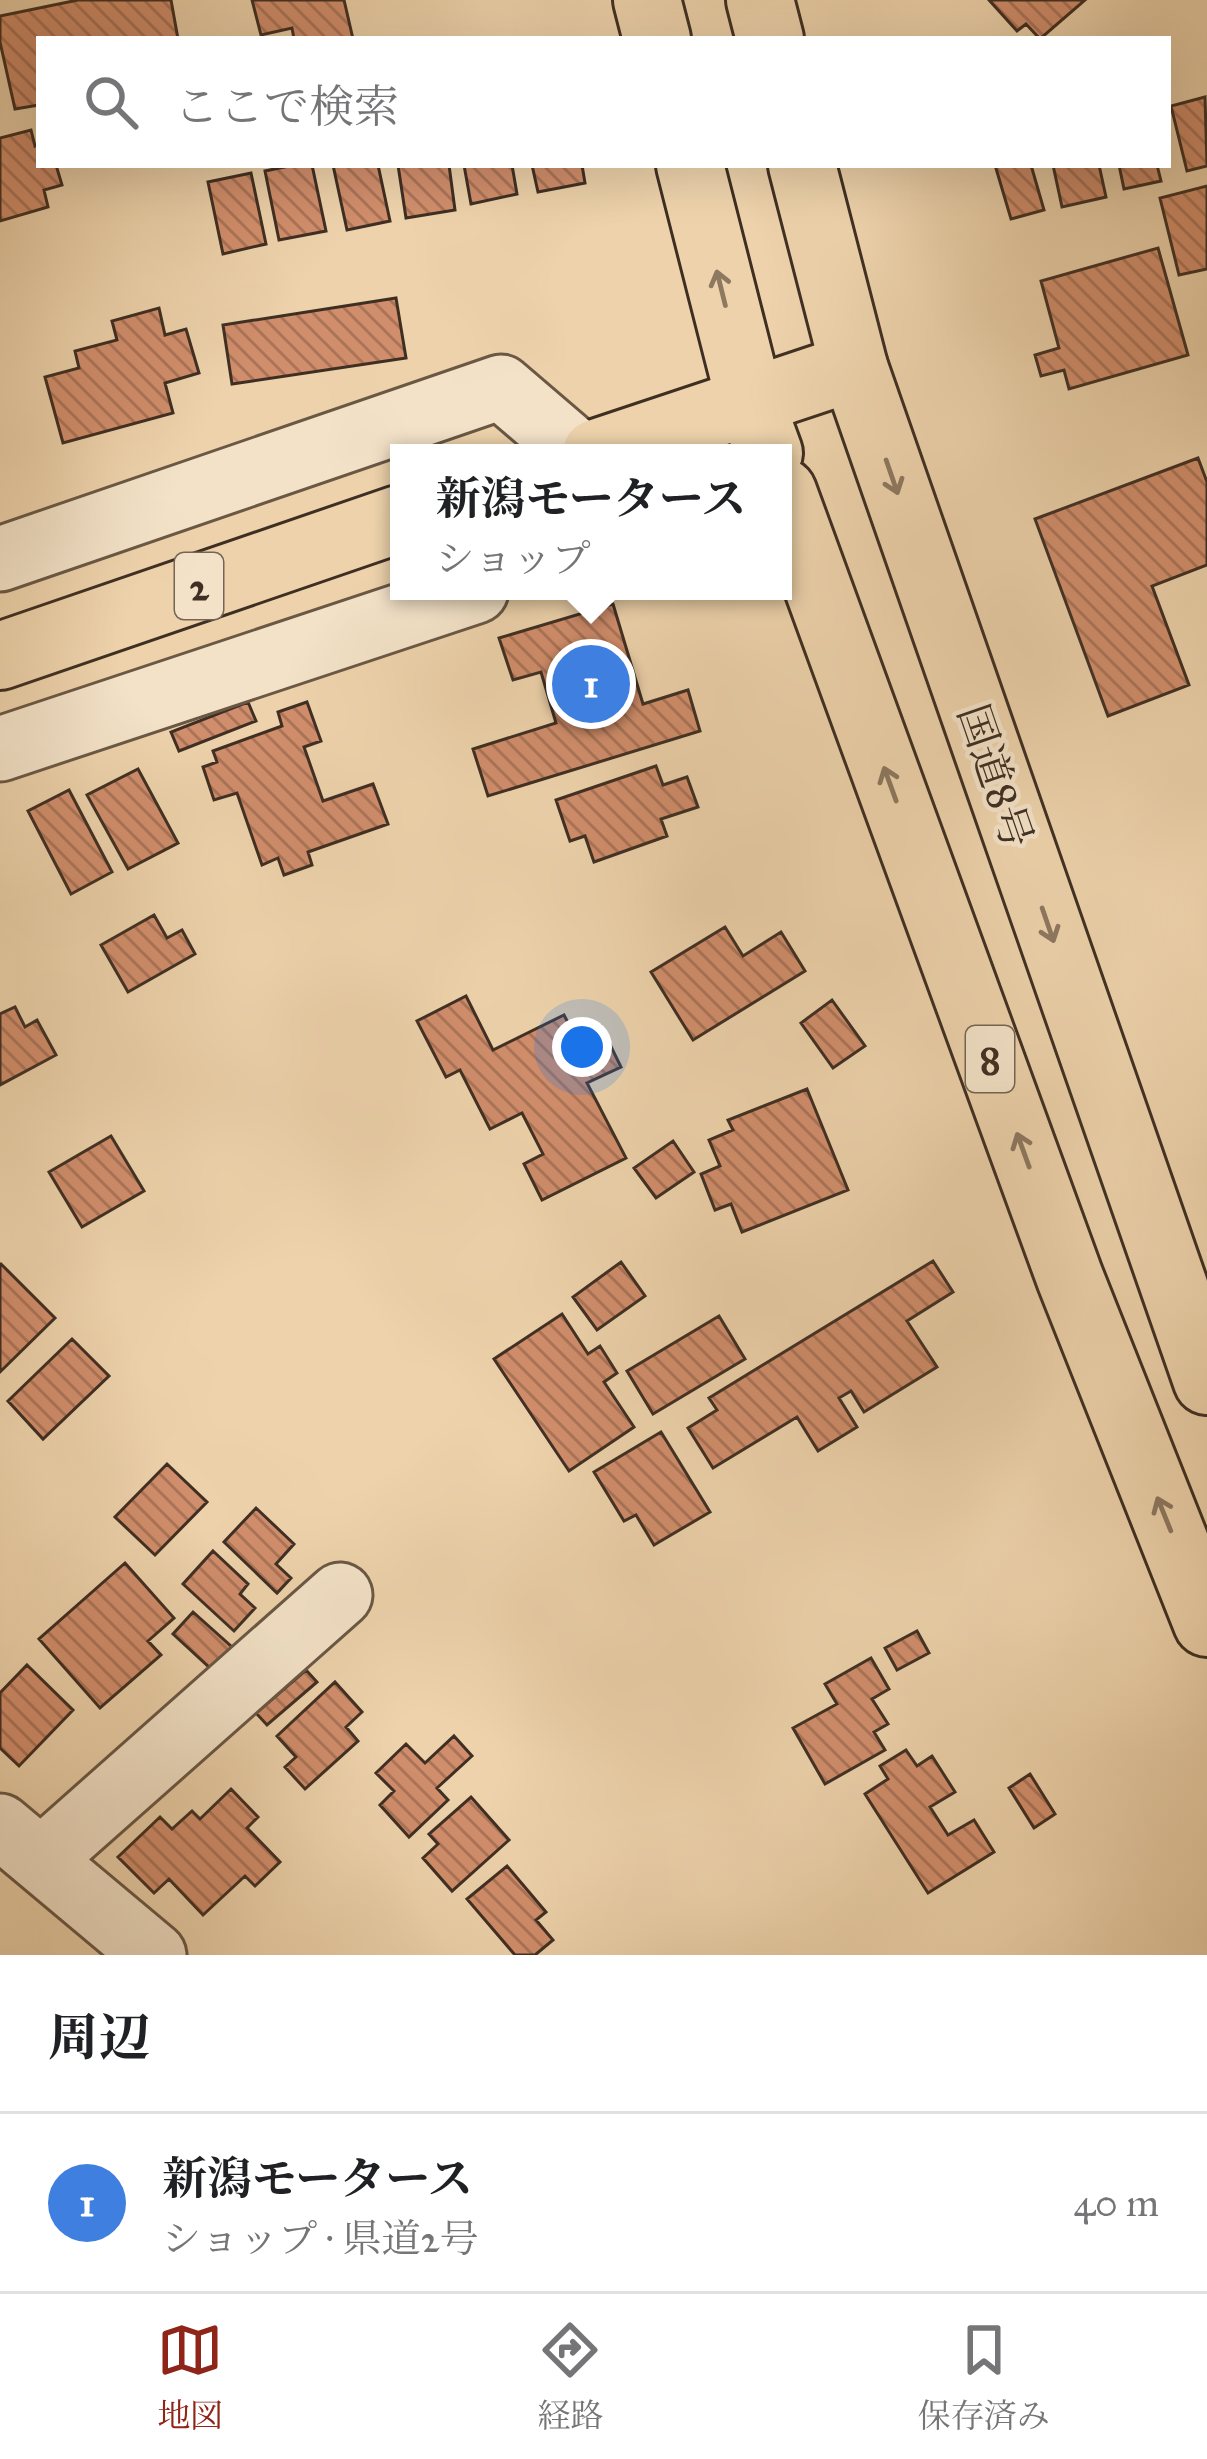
<!DOCTYPE html>
<html lang="ja">
<meta charset="utf-8">
<style>
:root{--surface:#fff;--page:#f2f2f2;--text:#202124;--muted:#757577;--line:#e0e0e0;--accent:#8f2418}
body{margin:0;font-family:"IM FELL Great Primer","Noto Serif JP",serif;background:var(--page);color:var(--text)}
.you{position:absolute;left:582px;top:1047px;width:42px;height:42px;margin:-30px;border:9px solid #fff;border-radius:50%;background:#1a73e8;box-shadow:0 0 0 18px #1a73e833}
.badge{display:grid;place-items:center;width:78px;height:78px;border-radius:50%;background:var(--accent);color:#fff;font-size:39px;font-weight:700}
.pin{position:absolute;translate:-50% -50%;border:6px solid #fff;box-shadow:0 3px 12px #0006}
.popup{position:absolute;left:390px;top:444px;width:402px;height:156px;box-sizing:border-box;display:grid;place-content:center;border-radius:0px;background:var(--surface);filter:drop-shadow(0 3px 9px #0005);font-size:39px;white-space:nowrap;color:var(--muted)}
.popup b{font-size:45px;color:var(--text)}
.popup::after{content:'';position:absolute;left:50%;top:100%;margin-left:-24px;border:24px solid transparent;border-top-color:var(--surface)}
.list{margin:0;padding:0;list-style:none}
h2{display:flex;justify-content:space-between;align-items:center;height:156px;margin:0;padding:0 48px;font-size:51px}
h2 small{font-size:39px;font-weight:400;color:var(--muted)}
.list li{display:grid;grid-template-columns:78px 1fr auto;gap:36px;align-items:center;box-sizing:border-box;height:180px;padding:0 48px;border-top:3px solid var(--line)}
.list b{display:block;font-size:45px;white-space:nowrap}
.list p{margin:0;font-size:39px;white-space:nowrap;color:var(--muted)}
.list em{font-size:39px;font-style:normal;color:var(--muted)}
.icon{flex:none;width:66px;height:66px;fill:none;stroke:currentColor;stroke-width:2;stroke-linecap:round;stroke-linejoin:round}
.map{position:relative;flex:none;width:1207px;height:1955px;overflow:hidden}
.search{position:absolute;background:var(--surface);box-shadow:0 12px 48px #0002;left:36px;right:36px;top:36px;height:132px;display:flex;align-items:center;gap:30px;box-sizing:border-box;padding:0 42px;border-radius:0px;color:var(--muted);font-size:45px}
.sheet{height:336px;background:var(--surface)}
nav{display:flex;justify-content:space-around;align-items:center;box-sizing:border-box;height:168px;border-top:3px solid var(--line);background:var(--surface);font-size:33px;color:var(--muted)}
nav a{display:grid;justify-items:center;gap:6px}
nav .on{color:var(--accent)}
.map>svg:first-child{display:block}
.building{fill:url(#building-back-hatch);stroke:#3f2f23;stroke-width:3}
.lines{fill:none;stroke-linecap:round;stroke-linejoin:round}
.minor-casing{stroke:#6a5845;stroke-width:69}
.primary-casing{stroke:#3f2f23;stroke-width:72}
.trunk-casing{stroke:#3f2f23;stroke-width:72}
.minor{stroke:#f3e2c8;stroke-width:63}
.primary{stroke:#edd2ab;stroke-width:66}
.trunk{stroke:#edd2ab;stroke-width:66}
.oneway{stroke:#8d7860}
.labels{text-anchor:middle;stroke-width:9;stroke-linejoin:round;paint-order:stroke}
.shield{fill:#f3e2c8;stroke:#756554;stroke-width:3}
.shield-label{font-size:39px;font-weight:bold;fill:#3f2f23}
.street-label{font-size:42px;fill:#3f2f23;stroke:#f3e2c8}
</style>
<div class="map">
<svg width="1207" height="1955" viewBox="0 0 1207 1955">
<defs>
<pattern id="building-back-hatch" width="6" height="6" patternUnits="userSpaceOnUse" patternTransform="scale(3)"><rect width="6" height="6" fill="#d18e6c"/><path d="M-1 5l2 2M0 0l6 6M5-1l2 2" fill="none" stroke="#ab7458"/></pattern>
</defs>
<rect width="100%" height="100%" fill="#edd2ab"/>
<filter id="stains"><feTurbulence type="fractalNoise" baseFrequency=".00167" numOctaves="4"/><feColorMatrix values="0 0 0 0 .2 0 0 0 0 .09 0 0 0 0 .02 0 0 0 .5 -.17"/></filter>
<radialGradient id="worn" r=".72"><stop offset=".6" stop-color="#630" stop-opacity="0"/><stop offset="1" stop-color="#630" stop-opacity=".3"/></radialGradient>
<!-- building -->
<path class="building" d="M78 0H171L178 39H39V105L15 109 0 42V16Z
M252 0H344L353 39H294L292 28 261 35Z
M989 0H1085L1040 39 1026 24 1017 31Z
M1205 97 1207 166 1187 171 1171 106Z
M31 130 35 146 39 144V165H56L62 185 44 190 48 207 0 221V138Z
M294 165H312L326 231 279 240 265 171Z
M333 165H378L390 221 347 230Z
M398 165H449L455 210 406 218Z
M464 165H512L517 194 471 204Z
M532 165H582L585 183 538 192Z
M995 165H1031L1044 210 1011 219Z
M1053 165H1099L1106 197 1062 207Z
M1119 165H1157L1161 181 1124 189Z
M251 173 266 244 223 254 208 182Z
M1207 186V269L1179 275 1160 198Z
M1158 248 1188 355 1069 389 1064 370 1041 376 1035 355 1059 348 1041 281Z
M396 298 406 358 232 384 223 325Z
M159 308 165 335 186 329 199 373 165 383 173 413 63 443 45 377 79 368 75 351 117 340 112 321Z
M1198 458 1207 482V565L1152 586 1189 685 1108 716 1035 519Z
M613 604 643 704 688 690 700 731 488 796 473 749 556 723 541 672 513 680 499 638Z
M248 702 256 721 179 751 171 732Z
M307 702 321 741 304 747 323 801 373 784 388 824 308 852 312 865 284 875 278 858 262 865 237 793 214 800 203 767 217 762 213 751 282 726 278 712Z
M656 766 663 785 687 777 698 807 661 819 667 836 594 862 585 836 570 841 556 800Z
M138 769 178 843 128 869 87 795Z
M69 790 112 872 71 894 28 811Z
M154 915 167 938 182 930 195 954 128 992 101 945Z
M725 927 743 956 781 932 805 971 693 1040 651 972Z
M466 996 493 1050 564 1015 576 1038 601 1026 621 1067 587 1083 626 1158 542 1200 524 1164 543 1154 522 1113 490 1129 460 1070 446 1077 417 1021Z
M832 1000 865 1046 833 1068 801 1023Z
M15 1007 25 1027 37 1020 56 1055 0 1085V1014Z
M807 1089 848 1190 742 1232 731 1204 715 1210 701 1174 720 1166 709 1140 733 1130 728 1120Z
M111 1136 144 1191 82 1227 49 1172Z
M673 1141 694 1172 656 1198 634 1168Z
M933 1261 953 1292 907 1321 937 1367 864 1412 851 1391 839 1398 857 1427 818 1451 797 1417 713 1468 688 1428 717 1410 709 1398Z
M621 1262 645 1296 597 1330 573 1297Z
M1 1264 55 1318 0 1372V1265Z
M562 1314 588 1354 600 1346 617 1373 604 1382 634 1427 569 1471 494 1359Z
M719 1316 745 1359 653 1414 627 1371Z
M72 1339 109 1376 43 1439 8 1401Z
M661 1432 710 1512 654 1545 636 1515 624 1521 594 1472Z
M167 1464 207 1502 155 1555 115 1517Z
M256 1508 294 1544 276 1564 291 1578 277 1593 224 1542Z
M213 1551 248 1584 240 1594 255 1608 234 1631 183 1584Z
M125 1563 174 1618 148 1641 161 1655 100 1708 39 1639Z
M193 1612 242 1656 222 1679 173 1634Z
M917 1631 929 1653 897 1670 885 1648Z
M871 1658 889 1689 872 1699 888 1724 874 1732 885 1750 825 1784 793 1728 837 1704 825 1684Z
M27 1665 73 1710 19 1766 0 1748V1693Z
M306 1670 317 1682 267 1725 256 1713Z
M335 1682 362 1712 346 1727 358 1741 305 1789 285 1767 296 1757 277 1736Z
M454 1736 472 1756 437 1788 448 1800 409 1837 380 1805 394 1791 376 1773 406 1744 425 1763Z
M906 1750 917 1766 932 1756 955 1792 930 1807 948 1835 974 1820 994 1852 928 1893 865 1794 888 1779 880 1766Z
M1030 1774 1055 1814 1034 1828 1009 1788Z
M231 1789 258 1817 247 1828 280 1862 255 1886 245 1876 203 1915 169 1879 154 1893 118 1857 160 1817 172 1829 192 1811 200 1819Z
M471 1797 509 1840 452 1891 423 1858 438 1844 429 1834Z
M507 1866 546 1912 536 1920 553 1940 535 1955H515L467 1899Z"/>
<g class="lines">
<!-- minor casing -->
<g class="minor-casing">
<path id="minor" d="M0 559 501 387 578 453
M0 749 476 591
M0 1826 154 1955
M41 1860 340 1595"/>
</g>
<!-- primary casing -->
<g class="primary-casing">
<path id="primary" d="M596 453 854 367
M0 656 399 519"/>
</g>
<!-- trunk casing -->
<g class="trunk-casing">
<path id="trunk" d="M647 0 657 39
M760 0 770 39
M690 165 750 401 769 453
M802 165 854 367 1207 1381
M783 492 1070 1278 1207 1623"/>
</g>
<!-- minor -->
<use href="#minor" class="minor"/>
<!-- primary -->
<use href="#primary" class="primary"/>
<!-- trunk -->
<use href="#trunk" class="trunk"/>
</g>
<!-- one-way arrows -->
<defs><path id="oneway-shaft" d="M-6 0H5M1.5-3L5.5 0L1.5 3" fill="none" stroke-width="1.6" stroke-linecap="round" stroke-linejoin="round" transform="scale(3)"/></defs>
<g class="oneway">
<use href="#oneway-shaft" transform="translate(721 288) rotate(-104)"/>
<use href="#oneway-shaft" transform="translate(892 477) rotate(71)"/>
<use href="#oneway-shaft" transform="translate(890 784) rotate(-110)"/>
<use href="#oneway-shaft" transform="translate(1048 925) rotate(71)"/>
<use href="#oneway-shaft" transform="translate(1023 1150) rotate(-110)"/>
<use href="#oneway-shaft" transform="translate(1164 1514) rotate(-112)"/>
</g>
<g class="labels">
<!-- shield labels -->
<g class="shield">
<rect x="175" y="553" width="48" height="66" rx="9"/>
<rect x="966" y="1026" width="48" height="66" rx="9"/>
</g>
<g class="shield-label">
<text x="199" y="600">2</text>
<text x="990" y="1073">8</text>
</g>
<!-- street labels -->
<g class="street-label">
<text transform="translate(996 776) rotate(71)" y="15">国道8号</text>
</g>
</g>
<rect width="100%" height="100%" filter="url(#stains)"/>
<rect width="100%" height="100%" fill="url(#worn)"/>
</svg>
<div class="you"></div>
<div class="pin badge" style="left:591px;top:684px;background:#3f7fe0">1</div>
<div class="popup"><b>新潟モータース</b>ショップ</div>
<div class="search"><svg class="icon" aria-label="search" viewBox="0 0 24 24"><circle cx="10" cy="10" r="6"/><path d="M15 15l6 6"/></svg>ここで検索</div>
</div>
<section class="sheet">
<h2>周辺<small></small></h2>
<ul class="list">
<li><span class="badge" style="background:#3f7fe0">1</span><div><b>新潟モータース</b><p>ショップ · 県道2号</p></div><em>40 m</em></li>
</ul>
</section>
<nav>
<a class="on"><svg class="icon" aria-label="map" viewBox="0 0 24 24"><path d="M3 6l6-2 6 2 6-2v14l-6 2-6-2-6 2zM9 4v14M15 6v14"/></svg>地図</a>
<a><svg class="icon" aria-label="directions" viewBox="0 0 24 24"><path d="M12 3l9 9-9 9-9-9zM9 14v-3h6M13 9l2 2-2 2"/></svg>経路</a>
<a><svg class="icon" aria-label="saved" viewBox="0 0 24 24"><path d="M7 4h10v16l-5-4-5 4z"/></svg>保存済み</a>
</nav>
